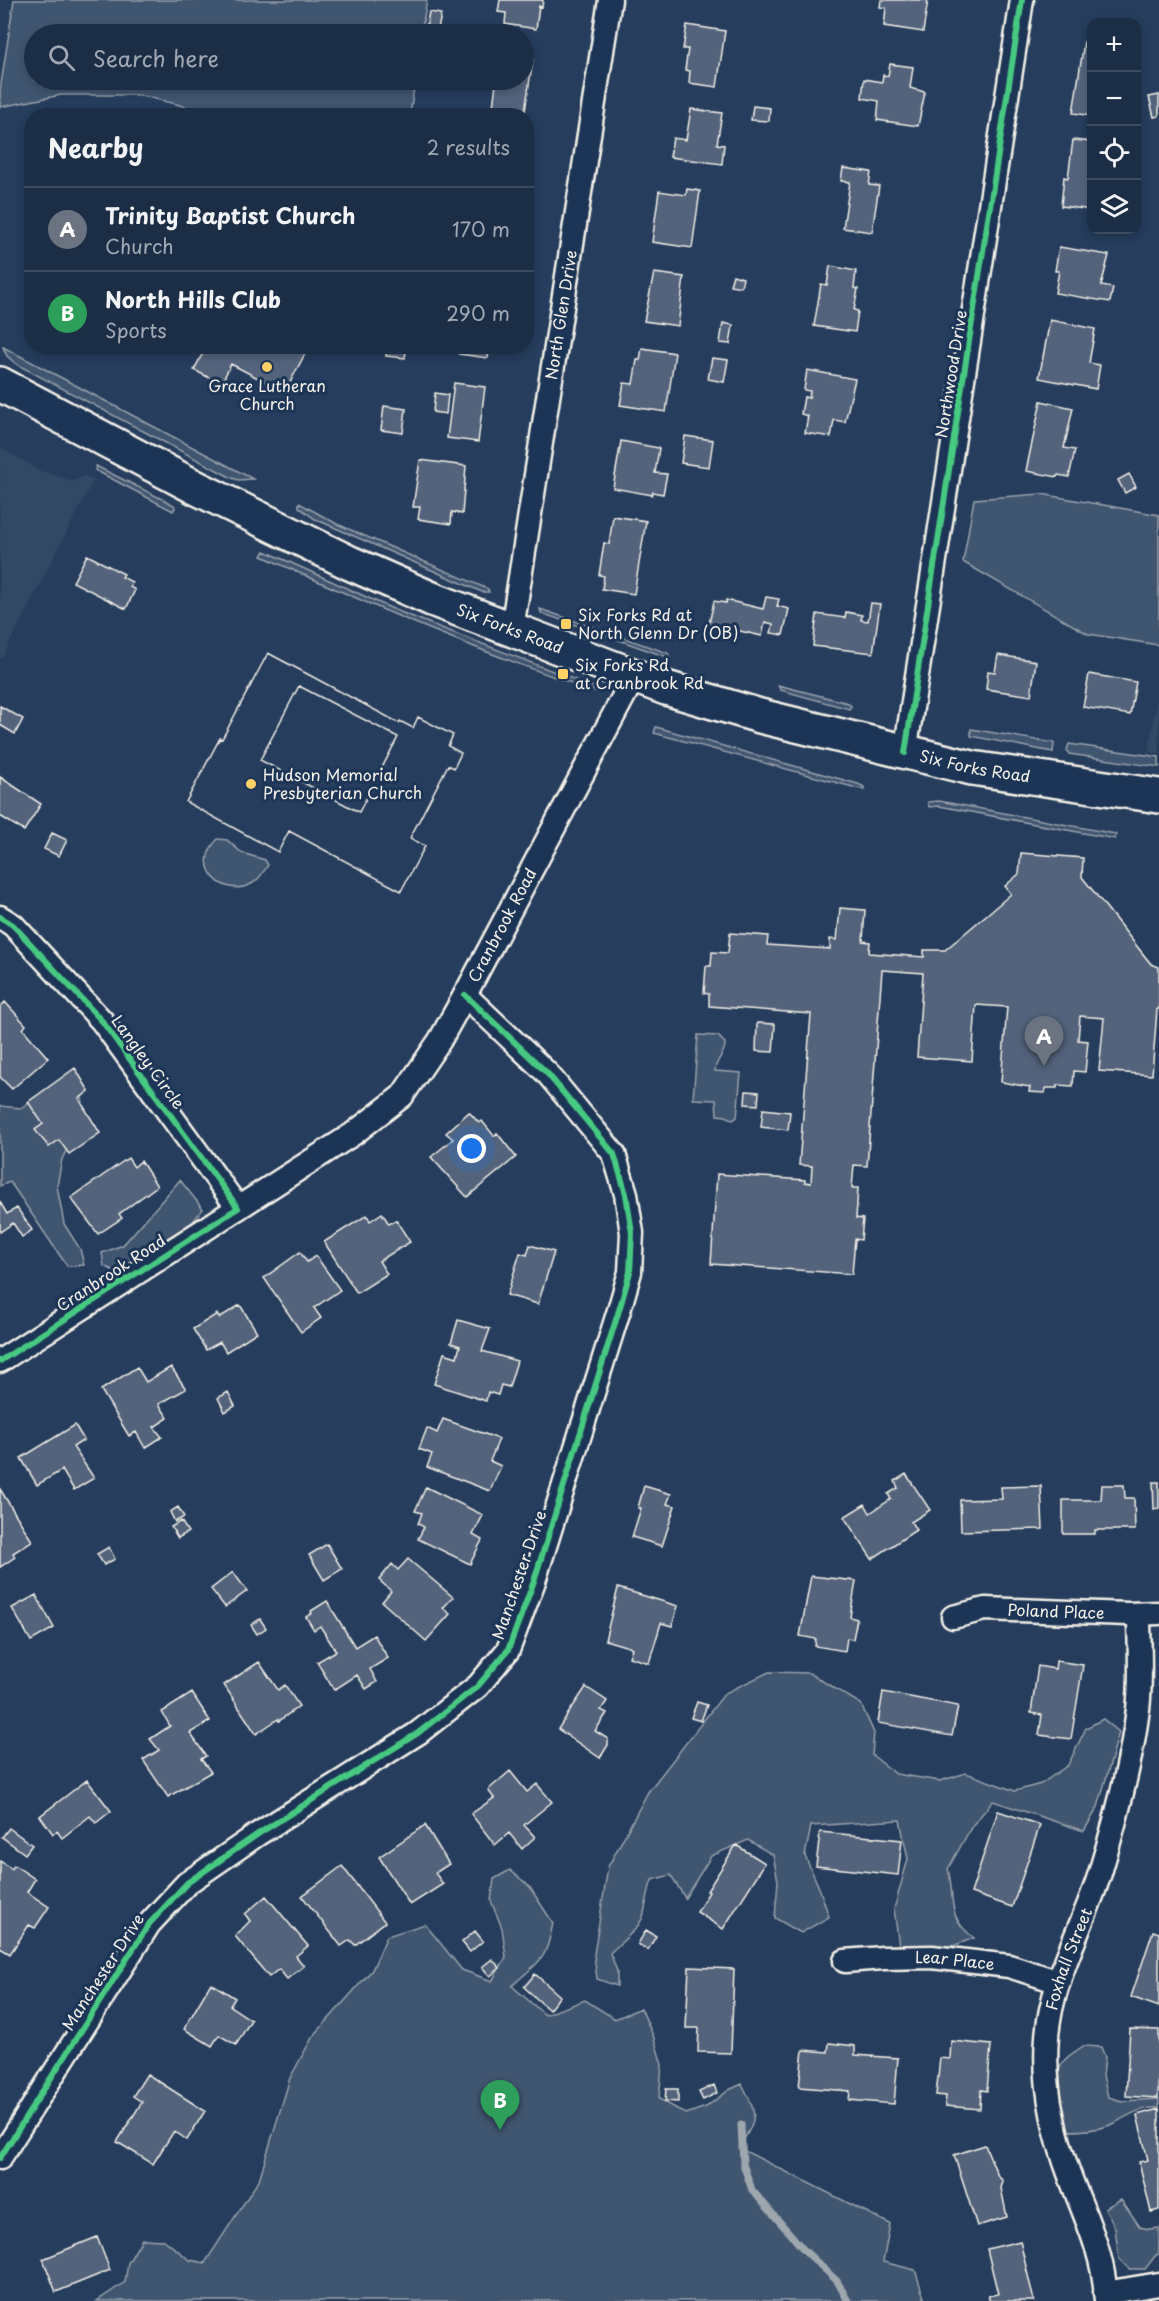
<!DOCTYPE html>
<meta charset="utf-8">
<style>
:root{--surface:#1c2e46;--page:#25364d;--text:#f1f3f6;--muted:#a0a8b3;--line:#3a4a5f;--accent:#ffd166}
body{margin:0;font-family:"Playpen Sans",sans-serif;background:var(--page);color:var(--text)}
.controls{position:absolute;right:18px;top:18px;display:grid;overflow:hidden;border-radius:12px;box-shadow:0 3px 9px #0003}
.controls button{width:54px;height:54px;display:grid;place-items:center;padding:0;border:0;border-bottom:2px solid var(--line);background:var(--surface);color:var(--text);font:30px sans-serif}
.you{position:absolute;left:472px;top:1149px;width:21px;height:21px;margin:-15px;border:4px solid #fff;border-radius:50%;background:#1a73e8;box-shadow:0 0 0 9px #1a73e833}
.badge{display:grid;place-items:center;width:39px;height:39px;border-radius:50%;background:var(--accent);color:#fff;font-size:20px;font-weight:700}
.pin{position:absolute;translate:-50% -50px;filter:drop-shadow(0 2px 3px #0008)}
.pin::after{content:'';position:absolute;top:32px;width:21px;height:18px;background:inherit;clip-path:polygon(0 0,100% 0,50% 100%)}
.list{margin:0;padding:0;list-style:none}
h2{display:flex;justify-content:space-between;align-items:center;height:78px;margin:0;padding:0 24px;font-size:26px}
h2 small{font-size:20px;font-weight:400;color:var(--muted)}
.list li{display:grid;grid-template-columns:39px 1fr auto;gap:18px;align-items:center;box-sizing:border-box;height:84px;padding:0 24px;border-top:2px solid var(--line)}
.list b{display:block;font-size:22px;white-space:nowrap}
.list p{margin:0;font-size:20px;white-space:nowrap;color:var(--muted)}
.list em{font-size:20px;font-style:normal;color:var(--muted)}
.icon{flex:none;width:33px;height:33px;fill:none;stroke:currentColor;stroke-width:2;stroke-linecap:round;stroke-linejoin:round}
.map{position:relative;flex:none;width:1159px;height:2301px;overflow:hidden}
.search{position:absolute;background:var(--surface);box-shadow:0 3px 9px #0003;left:24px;top:24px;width:510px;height:66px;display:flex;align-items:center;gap:15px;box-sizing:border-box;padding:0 21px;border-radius:33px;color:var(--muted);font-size:22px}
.panel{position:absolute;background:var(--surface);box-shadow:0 3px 9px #0003;left:24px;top:108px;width:510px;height:246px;border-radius:24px}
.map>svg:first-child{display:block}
.built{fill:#334966}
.green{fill:#40546f;stroke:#9aa2ac;stroke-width:1.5}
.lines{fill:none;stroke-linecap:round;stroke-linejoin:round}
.stream{stroke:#9fa7ae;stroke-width:7}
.building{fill:#52647b;stroke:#f4f1e8;stroke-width:1.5;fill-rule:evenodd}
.minor-casing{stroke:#f4f1e8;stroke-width:27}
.primary-casing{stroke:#f4f1e8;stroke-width:38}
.minor{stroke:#1d3557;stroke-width:22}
.primary{stroke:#1d3557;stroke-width:33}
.cycleway-casing{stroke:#1d3557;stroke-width:10}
.cycleway{stroke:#46c982;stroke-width:6}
.poi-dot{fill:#ffd166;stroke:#1d3557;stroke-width:2}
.labels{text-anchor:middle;stroke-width:6;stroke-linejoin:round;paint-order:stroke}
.street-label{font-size:16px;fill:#f4f1e8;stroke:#1d3557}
.poi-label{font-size:16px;fill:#f4f1e8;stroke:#1d3557;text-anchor:start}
</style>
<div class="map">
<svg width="1159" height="2301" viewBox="0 0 1159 2301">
<rect width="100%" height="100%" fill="#263d5d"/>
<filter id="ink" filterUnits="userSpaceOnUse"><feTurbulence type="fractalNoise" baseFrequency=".0167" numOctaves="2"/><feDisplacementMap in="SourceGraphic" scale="12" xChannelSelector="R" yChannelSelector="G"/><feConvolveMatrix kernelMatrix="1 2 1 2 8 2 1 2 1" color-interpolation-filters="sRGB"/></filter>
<g filter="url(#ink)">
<!-- built -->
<path class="built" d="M0 447 40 471 73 481 84 476 94 479 2 658 0 657Z
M1159 683V753L1149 752Z"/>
<!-- green -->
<path class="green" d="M14 0H427L421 34H34V80H415L410 115 206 116 180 105 139 95H61L0 107V91Z
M3 347 253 479 239 480 232 478 16 364 7 356Z
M96 466 174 505 175 508 173 511 95 470Z
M1041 494 1159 515V645L1088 634 963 562 974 499Z
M299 503 337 524 488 589 489 592H482L315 519 299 507Z
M265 551 395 610 594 687 595 691C481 653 371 606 262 556Z
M540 609 668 653 670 658 541 613Z
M778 685 848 703 851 706 849 709 780 690Z
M656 727 858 784 864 787V790L654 733Z
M971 729 1054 743 1053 752 971 736Z
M1069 744 1159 757V767L1069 754 1067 750Z
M939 801 1116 834 1115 839 939 806 929 807 928 802Z
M218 839 227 840 242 853 265 860 268 865C264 871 259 880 253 883 225 900 189 867 218 839Z
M698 1035 718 1036 725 1043C726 1054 715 1060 715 1071L741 1073 737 1117 733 1120 726 1116 717 1115 716 1100 693 1099Z
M47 1091H81L85 1115 62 1159 57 1186 64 1224 80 1249 84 1265 67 1266 10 1182 0 1186V1106L21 1108Z
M180 1180 203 1209 182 1235 114 1271 104 1266 102 1253 123 1245Z
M769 1672 809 1673 861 1704 874 1733 872 1755 896 1774 940 1781 966 1773 1015 1791 1041 1784 1068 1765 1086 1728 1103 1719 1119 1732 1098 1807 1084 1831 993 1801 972 1826 948 1869C956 1900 945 1916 974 1938L953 1946H899L894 1909 908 1859 900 1820 811 1826 805 1856 820 1890 829 1917 801 1933 775 1918 778 1881 773 1855 748 1840 711 1856 685 1898 671 1875 652 1880C648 1891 647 1901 644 1913 641 1928 621 1942 610 1953L617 1971V1986L597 1979 594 1954 608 1867 648 1792 725 1693Z
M510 1870 529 1886 553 1923C545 1965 540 1959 512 1986L545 2015 585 2000 615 2019 641 2008 654 2038 662 2065 659 2099 686 2114 706 2107 729 2090 742 2084C759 2117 757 2117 739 2148L890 2224 883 2262 915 2270 925 2301H97L125 2282 128 2263 142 2239 164 2240 190 2260 205 2263 259 2180 290 2078 312 2038 372 1970 387 1936 425 1924 462 1970 492 1981 506 1957 502 1928 491 1901 494 1879Z
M1083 2046 1101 2047 1105 2057 1103 2075 1108 2097 1122 2101 1159 2099V2108C1142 2106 1129 2115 1115 2123 1100 2130 1084 2131 1068 2131 1058 2112 1050 2080 1064 2061 1068 2055 1077 2051 1083 2046Z
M1121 2199 1140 2227 1149 2229 1159 2228V2254L1156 2255 1145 2269H1129L1119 2259 1115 2228 1105 2208Z"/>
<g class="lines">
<!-- stream -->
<path class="stream" d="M741 2125 743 2164 752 2190 804 2250 837 2281 848 2301"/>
</g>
<!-- building -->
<path class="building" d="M500 0H543L542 7 539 6 536 29 505 24 506 13 498 12Z
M881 0H928L923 32 884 26 886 8 880 7Z
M429 12 441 14 438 30 426 28Z
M687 25 725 31 717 87 689 83 690 71 685 70 688 49H683Z
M1084 42 1092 43V116L1073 113Z
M524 58 533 59 525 111 493 107 496 83H493V80H524Z
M890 64 913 67 910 88 925 92 918 126 877 120 879 101 862 98 864 79 882 82 883 75 888 76Z
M1159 95V116L1154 117 1149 97Z
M753 106 770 108 769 121 751 120Z
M691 109 722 113 717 144 724 145 722 164 670 157 673 138 686 140Z
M1073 140 1092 142V210L1061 206 1064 177 1068 178Z
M843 168 871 172 869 185 879 186 872 232 843 228 850 182 841 181Z
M687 189 700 191 692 248 652 242 659 191 686 195Z
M1059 247 1109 255 1101 286 1113 288 1110 302 1055 293 1059 271H1055Z
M830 266 856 271 854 288 858 289 854 310 858 311 855 332 814 326 821 284 827 285Z
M654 273 684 277 678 326 644 321Z
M733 275 743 278 741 287 730 285Z
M1050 320 1095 329 1089 363 1100 365 1096 389 1039 378Z
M723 323 733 325 730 344 720 343Z
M200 346H309L285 392 231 364 221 384 194 370 205 349Z
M387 346H407L405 358 386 356Z
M460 346H490L488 358 459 354Z
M642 348 675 353 666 412 620 405 624 383 633 384 637 360H640Z
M712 358 728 360 724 382 708 379Z
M807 370 855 379 845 422 834 420 831 437 805 433 808 416 801 414 804 397 809 398 810 391 804 390Z
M454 383 485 387 478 442 447 438Z
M435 393 448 395 446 414 433 412Z
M1041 401 1073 408 1064 448 1075 450 1069 477 1058 475 1057 477 1026 471Z
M384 406 406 409 403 433 381 430Z
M685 436 713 440 709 467 681 463Z
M621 441 659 448 655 473 667 474 663 494 653 492 652 495 613 488Z
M420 460 466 466 462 514 452 512 451 524 418 519 420 507H413Z
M1129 474 1136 487 1125 493 1118 480Z
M613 516 646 521 634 594 602 589 604 576 599 575 604 543 609 544Z
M87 555 124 574 122 577 132 582 130 587 135 590 126 609 73 582Z
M766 597 779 599 777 606 789 609 783 635 771 633 773 624 765 622 762 636 709 624 714 601 726 603V600L763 609Z
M871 603 880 604 873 653 813 646 817 614 845 618 846 612 862 615 861 620 868 621Z
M268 653 399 723 400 721 413 728 418 717 453 735 448 746 461 753 454 768 448 765 410 838 425 846 401 891 289 831 278 852 186 802 220 738 222 739ZM299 686 398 737 359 812 260 760Z
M268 653 399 723 400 721 413 728 418 717 453 735 448 746 461 753 454 768 448 765 410 838 425 846 401 891 289 831 278 852 186 802 220 738 222 739ZM299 686 398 737 359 812 260 760Z
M998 655 1036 661 1031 696 986 689 988 671 995 672Z
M1089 674 1136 682 1130 715 1083 707Z
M0 706 23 719 15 734 0 725Z
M0 777 41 804 24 831 0 816Z
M52 833 67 840 59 856 44 849Z
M1021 853 1083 858 1082 877 1151 964 1159 967V1009H1157L1152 1075 1099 1071 1104 1018 1080 1016 1078 1040 1088 1041 1085 1072 1074 1071 1073 1086 1057 1085V1088H1046L1045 1093 1029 1092 1030 1087 1001 1082 1007 1007 976 1005 972 1061 917 1057 923 973 882 970 867 1166 854 1165 852 1188H858L856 1218 863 1219 861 1240 855 1239 852 1274 711 1264 717 1174 805 1180V1182L811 1183 812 1166 799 1165 811 1014 709 1006V994L704 993 706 966H711L712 952 728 953 730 933 768 936 767 945 830 949V939L837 940 840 908 865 910 863 941 870 942 869 953 924 957V950H945L1011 894 1005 886 1019 874Z
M5 1002 26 1025 23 1029 48 1058 12 1089 0 1077V1007Z
M757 1023 775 1024 773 1052 756 1051Z
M75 1068 89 1091 79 1099 100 1133 69 1154 59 1140 49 1147 35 1130 43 1124 28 1102Z
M746 1091 759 1092 758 1105 745 1104Z
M763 1109 790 1112 788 1130 761 1127Z
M469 1112 479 1123 482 1121 494 1136 497 1133 516 1157 467 1197 431 1157 453 1139 446 1133Z
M128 1158 134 1167 141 1161 157 1186 119 1214 122 1218 98 1234 71 1198Z
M0 1202 7 1214 17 1208 32 1230 22 1237 13 1223 0 1232Z
M382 1213 389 1224 396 1220 410 1242 379 1261 387 1274 357 1293 324 1242 367 1215 370 1221Z
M530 1245 554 1252 538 1304 507 1295 520 1253 527 1255Z
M300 1252 307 1262 316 1256 340 1290 314 1308 321 1318 301 1332 264 1278Z
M240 1305 257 1332 226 1352 220 1342 206 1350 193 1329 217 1314 219 1318Z
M458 1320 490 1329 482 1351 517 1361 509 1387 501 1385 498 1395 488 1392 486 1401 434 1384 444 1353 457 1357 460 1346 451 1343Z
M137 1367 146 1382 171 1367 186 1389 159 1404 168 1418 154 1427 162 1437 145 1448 136 1432 129 1436 101 1390Z
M228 1392 235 1406 225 1412 218 1398Z
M443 1419 499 1439 490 1461 501 1466 490 1491 427 1467 432 1454 419 1449 427 1428 437 1433Z
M75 1425 84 1440 73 1447 94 1478 74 1490 62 1470 37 1485 21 1458Z
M906 1474 930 1510 911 1522 916 1530 872 1559 844 1517 865 1504 870 1513 891 1499 888 1494 898 1488 895 1481Z
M1153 1482H1159V1508L1154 1509Z
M1102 1485H1124L1125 1498H1134L1135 1530H1095V1534H1063V1500H1101Z
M644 1486 671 1494 667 1504 675 1506 662 1546 632 1537 641 1508H638Z
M1041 1486 1043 1529 961 1531 960 1500 1002 1499 1001 1487Z
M426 1487 483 1515 473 1535 482 1540 470 1564 418 1539 424 1527 418 1524 422 1513 415 1511Z
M0 1489 32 1541 13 1553 15 1557 0 1567Z
M178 1507 184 1517 175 1522 170 1512Z
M181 1521 188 1532 178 1538 171 1527Z
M327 1544 342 1569 324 1580 309 1555Z
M109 1547 115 1559 104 1565 97 1554Z
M408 1559 453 1597 443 1608 450 1614 426 1641 382 1602 391 1591 379 1580 392 1564 398 1570Z
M233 1572 247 1591 225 1607 211 1589Z
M811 1576 856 1581 850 1617 857 1619 853 1639 847 1638 845 1651 815 1646 816 1639 800 1636Z
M618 1588 678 1606 672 1626 661 1623 649 1663 629 1657 632 1648 605 1640Z
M36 1595 54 1628 31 1641 12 1608Z
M327 1601 355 1647 374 1635 388 1658 370 1669 377 1682 366 1689 357 1675 334 1690 317 1662 336 1651 320 1626 314 1630 306 1617 312 1613 311 1611Z
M260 1619 266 1628 257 1634 251 1625Z
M1056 1661 1083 1665 1071 1739 1039 1735 1042 1715 1031 1713 1038 1666 1055 1669Z
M259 1662 278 1690 285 1685 299 1706 279 1721 278 1719 256 1734 224 1685Z
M586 1687 607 1701 601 1710 607 1713 595 1731 608 1739V1745L600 1758 558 1729Z
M883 1692 958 1706 952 1736 878 1723Z
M192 1693 210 1721 190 1733 206 1756 201 1759 211 1772 168 1797 143 1760 159 1750 150 1739 170 1726 162 1712Z
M697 1702 707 1705 701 1721 691 1718Z
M510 1771 527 1792 537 1784 552 1802 524 1825 535 1837 522 1849 509 1833 495 1845 471 1814 494 1798 488 1790Z
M87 1780 111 1811 96 1823 90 1816 62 1838 57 1831 53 1834 40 1816Z
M998 1811 1040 1825 1012 1907 971 1893Z
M425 1825 449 1864 435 1873 443 1884 410 1905 379 1857Z
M9 1828 32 1845 25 1854 2 1837Z
M820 1832 902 1840 898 1875 816 1866Z
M736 1845 765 1863 723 1929 697 1912 709 1892 707 1891Z
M0 1861 12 1869 14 1865 35 1879 27 1892 49 1907 35 1928 29 1925 10 1954 0 1948Z
M342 1866 385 1922 355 1945 350 1940 341 1946 302 1896Z
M266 1896 308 1946 296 1956 304 1966 287 1979 279 1969 269 1977 235 1936 250 1921 245 1914Z
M646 1930 656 1936 648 1950 638 1944Z
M475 1931 483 1941 470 1952 462 1942Z
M1153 1931 1159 1933V2007L1131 1997Z
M492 1959 500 1968 490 1976 482 1967Z
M689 1967 734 1969 731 2053 698 2052 699 2028H686Z
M535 1974 560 1996 549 2010 524 1987Z
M211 1983 235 1998 230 2006 251 2020 236 2045 219 2035 212 2046 184 2029Z
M1130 2029 1159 2030 1158 2098 1126 2096Z
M951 2041 991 2045 987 2091 981 2090 980 2109 945 2106 946 2096 936 2095 940 2058 950 2059Z
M829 2043 855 2046V2055L898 2058 894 2104 849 2100 850 2091 799 2087 803 2050 828 2052Z
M147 2074 205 2111 187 2140 174 2131 153 2164 117 2142 142 2102 133 2096Z
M714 2085 717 2093 703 2100 699 2092Z
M666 2089H678V2102L665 2101Z
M1159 2109V2210L1151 2212 1139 2162 1148 2160 1137 2115Z
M985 2145 998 2176 1003 2181 1001 2188 1007 2217 977 2226 954 2155Z
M97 2237 110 2270 56 2292 43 2259Z
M1020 2241 1034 2301H990L988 2296 998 2294 987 2249Z"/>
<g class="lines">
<!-- minor casing -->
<g class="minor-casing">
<g id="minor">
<path id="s1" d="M512 629 610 0"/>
<path d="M905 753 1022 0"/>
<path d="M0 917 13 925 102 1021 238 1208"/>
<path id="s2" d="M0 1361 353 1134 402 1096 440 1040 465 995 635 675"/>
<path id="s3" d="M953 1617 985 1609 1128 1614 1159 1613"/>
<path id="s4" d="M845 1961 883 1958 932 1957 1009 1966 1059 1982"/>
<path d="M0 2158 149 1924 187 1883 258 1834 418 1733 478 1686 508 1650 534 1581 620 1307 630 1272 632 1233 626 1194 614 1154 547 1073 465 995"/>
<path d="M1105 2293 1159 2284"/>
<path id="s5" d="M1106 2301C1105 2257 1086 2219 1071 2179 1054 2134 1043 2085 1047 2037 1051 1980 1083 1927 1100 1873 1116 1820 1131 1765 1138 1709 1142 1678 1139 1645 1139 1614"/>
</g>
</g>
<!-- primary casing -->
<g class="primary-casing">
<g id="primary">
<path id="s6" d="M0 384 195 487 350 563 432 599 666 688 760 716 972 768 1159 796"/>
</g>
</g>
<!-- minor -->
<use href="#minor" class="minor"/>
<!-- primary -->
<use href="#primary" class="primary"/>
<!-- cycleway casing -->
<g class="cycleway-casing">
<path id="cycleway" d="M905 753 1022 0
M0 917 13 925 102 1021 238 1208 0 1361
M0 2158 149 1924 187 1883 258 1834 418 1733 478 1686 508 1650 534 1581 620 1307 630 1272 632 1233 626 1194 614 1154 547 1073 465 995"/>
</g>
<!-- cycleway -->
<use href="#cycleway" class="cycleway"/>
</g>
</g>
<!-- markers -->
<g class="poi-dot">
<circle cx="267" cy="367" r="6"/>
<rect x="560" y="618" width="12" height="12" rx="3"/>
<rect x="557" y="668" width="12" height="12" rx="3"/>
<circle cx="251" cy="784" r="6"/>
</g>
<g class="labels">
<!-- street labels -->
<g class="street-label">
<text dy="6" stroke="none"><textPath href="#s1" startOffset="318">North Glen Drive</textPath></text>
<text transform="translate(951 374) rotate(-81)" y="6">Northwood Drive</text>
<text dy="6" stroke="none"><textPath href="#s6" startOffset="566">Six Forks Road</textPath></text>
<text dy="6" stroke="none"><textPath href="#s6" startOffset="1052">Six Forks Road</textPath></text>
<text dy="6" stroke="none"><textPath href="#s2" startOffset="680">Cranbrook Road</textPath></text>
<text transform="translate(148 1062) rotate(54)" y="6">Langley Circle</text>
<text transform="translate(111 1273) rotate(-33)" y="6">Cranbrook Road</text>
<text transform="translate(519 1575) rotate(-71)" y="6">Manchester Drive</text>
<text dy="6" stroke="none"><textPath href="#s3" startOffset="104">Poland Place</textPath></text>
<text dy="6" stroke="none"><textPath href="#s5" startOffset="354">Foxhall Street</textPath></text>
<text dy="6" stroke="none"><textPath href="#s4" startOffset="110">Lear Place</textPath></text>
<text transform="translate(103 1972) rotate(-57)" y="6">Manchester Drive</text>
</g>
<!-- poi labels -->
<g class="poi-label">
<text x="267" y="392" text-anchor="middle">Grace Lutheran<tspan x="267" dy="18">Church</tspan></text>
<text x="578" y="621">Six Forks Rd at<tspan x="578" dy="18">North Glenn Dr (OB)</tspan></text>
<text x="575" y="671">Six Forks Rd<tspan x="575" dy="18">at Cranbrook Rd</tspan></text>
<text x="263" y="781">Hudson Memorial<tspan x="263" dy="18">Presbyterian Church</tspan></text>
</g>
</g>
</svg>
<div class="controls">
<button>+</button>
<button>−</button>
<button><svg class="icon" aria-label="locate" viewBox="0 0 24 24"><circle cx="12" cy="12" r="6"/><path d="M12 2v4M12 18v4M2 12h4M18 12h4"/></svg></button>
<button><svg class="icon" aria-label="layers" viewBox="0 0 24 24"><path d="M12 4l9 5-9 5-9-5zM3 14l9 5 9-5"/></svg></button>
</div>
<div class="you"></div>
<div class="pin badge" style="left:1044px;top:1066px;background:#6b7280">A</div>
<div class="pin badge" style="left:500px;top:2130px;background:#2e9e5b">B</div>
<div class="search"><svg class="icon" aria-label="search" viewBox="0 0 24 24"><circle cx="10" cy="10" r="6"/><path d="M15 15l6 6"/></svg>Search here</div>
<section class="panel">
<h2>Nearby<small>2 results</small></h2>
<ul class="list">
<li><span class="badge" style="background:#6b7280">A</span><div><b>Trinity Baptist Church</b><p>Church</p></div><em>170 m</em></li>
<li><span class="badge" style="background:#2e9e5b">B</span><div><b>North Hills Club</b><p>Sports</p></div><em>290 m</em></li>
</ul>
</section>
</div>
